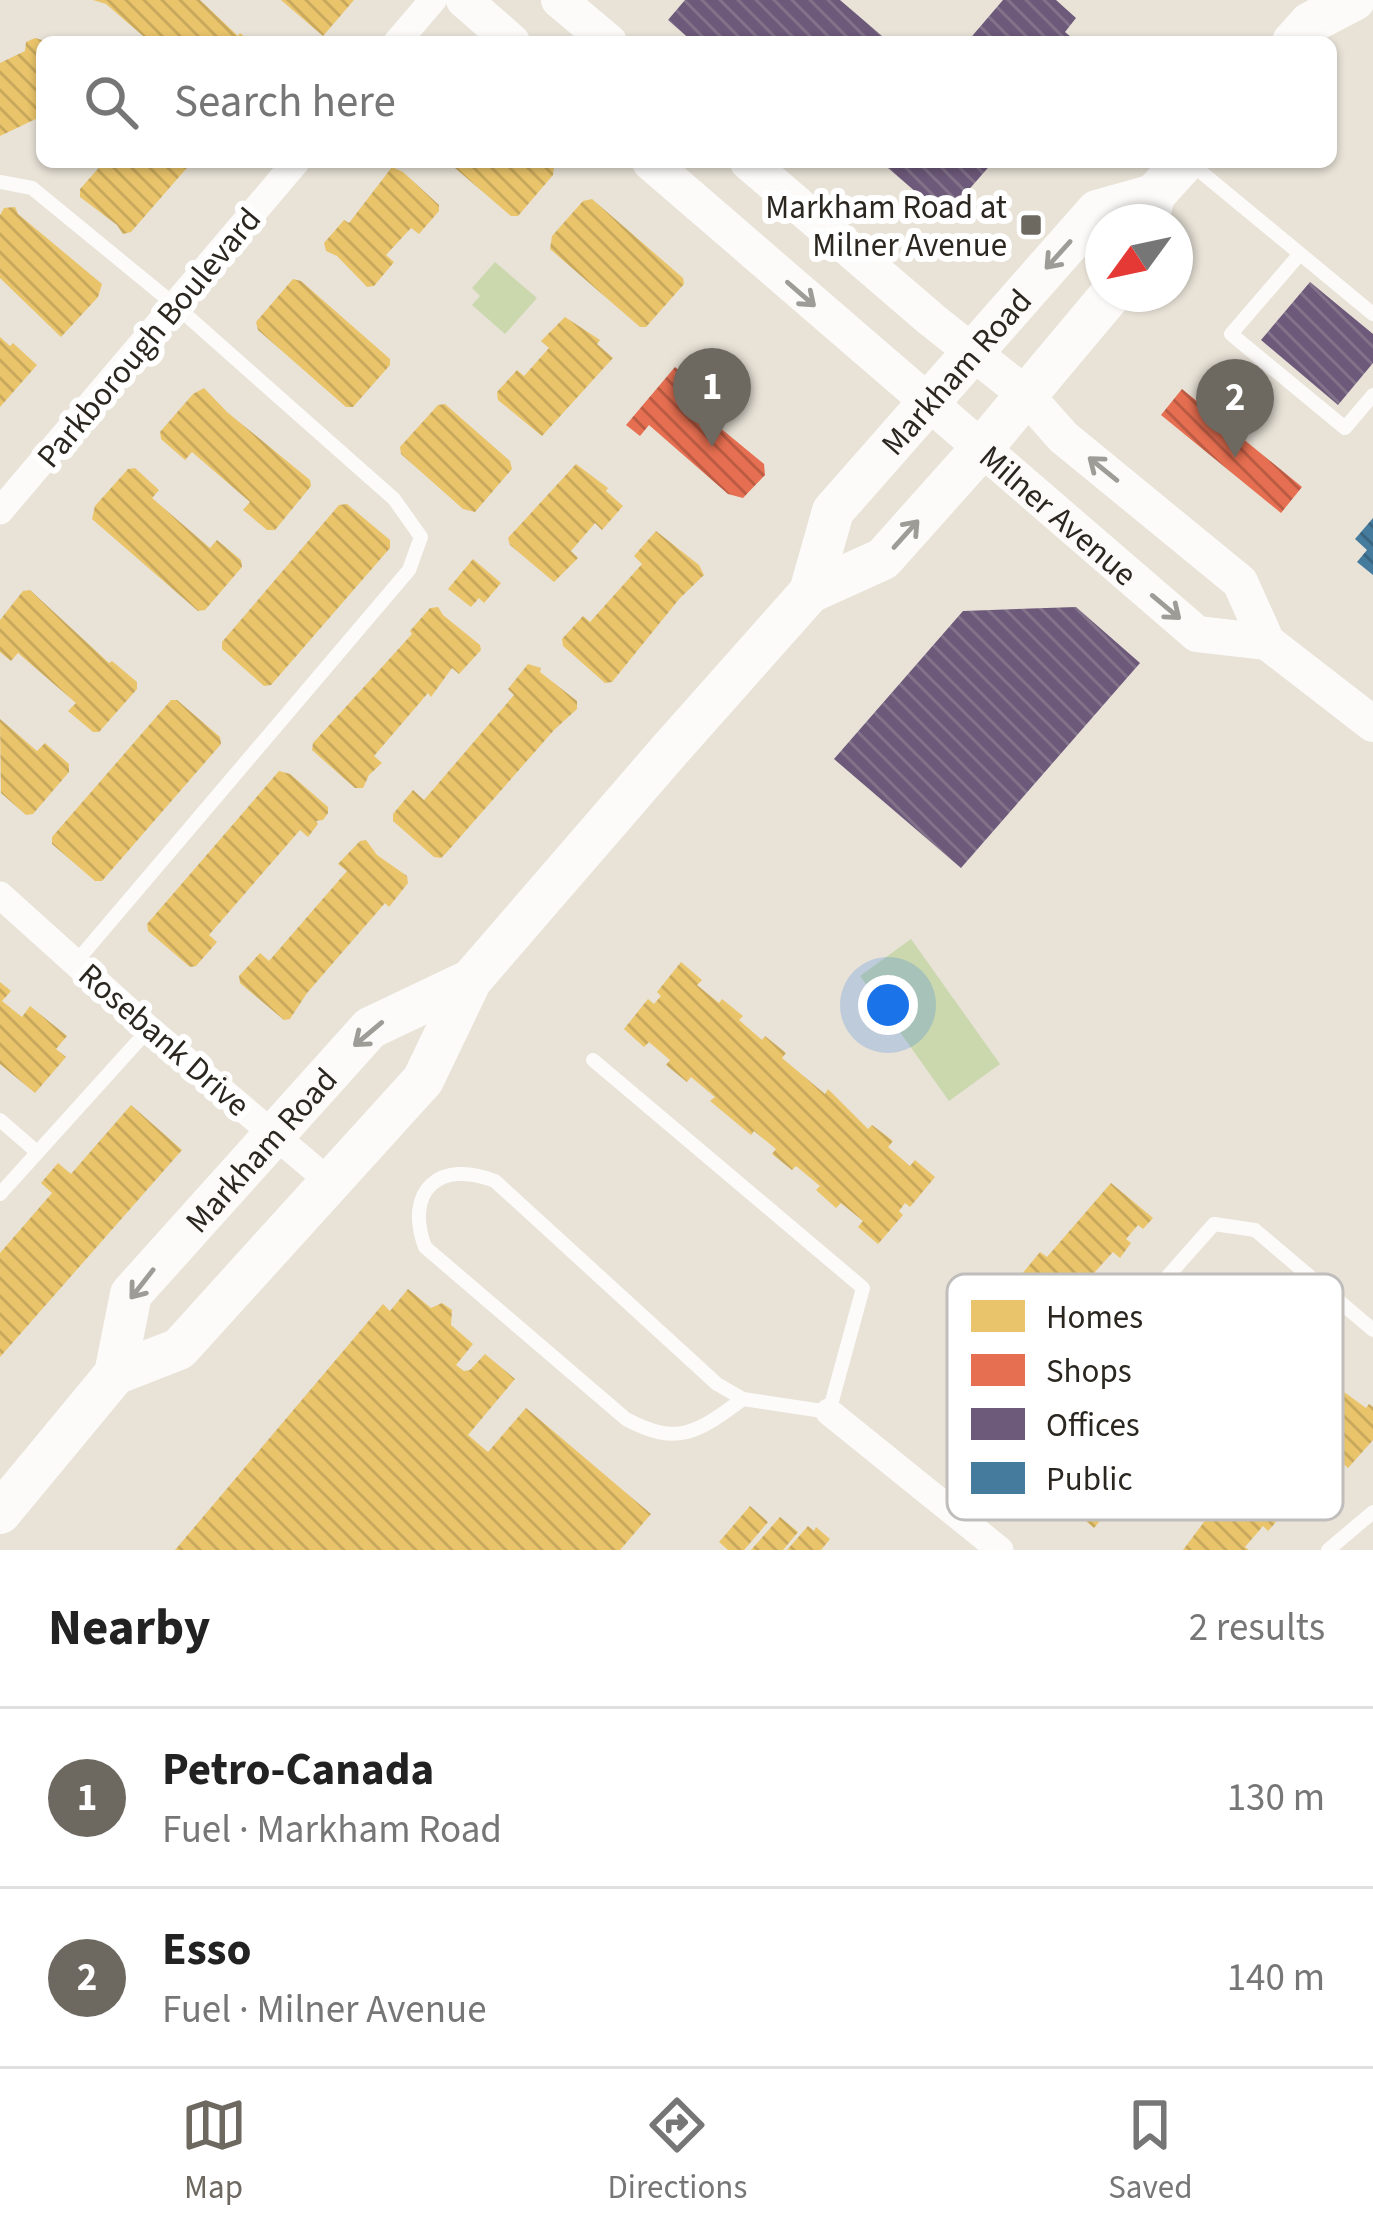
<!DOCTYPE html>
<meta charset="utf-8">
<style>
:root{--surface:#fff;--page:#f6f6f6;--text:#222;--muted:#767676;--line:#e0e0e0;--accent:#6d6860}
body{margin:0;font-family:"Source Sans 3",sans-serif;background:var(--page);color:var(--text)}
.compass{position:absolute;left:1085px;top:204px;width:108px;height:108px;border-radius:50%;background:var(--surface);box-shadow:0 3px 9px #0004;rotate:237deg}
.you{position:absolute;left:888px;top:1005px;width:42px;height:42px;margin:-30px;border:9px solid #fff;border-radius:50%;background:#1a73e8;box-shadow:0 0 0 18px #1a73e833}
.badge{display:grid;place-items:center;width:78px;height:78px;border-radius:50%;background:var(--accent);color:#fff;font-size:39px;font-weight:700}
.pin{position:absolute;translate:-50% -99px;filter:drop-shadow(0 3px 6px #0008)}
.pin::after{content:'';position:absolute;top:63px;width:42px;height:36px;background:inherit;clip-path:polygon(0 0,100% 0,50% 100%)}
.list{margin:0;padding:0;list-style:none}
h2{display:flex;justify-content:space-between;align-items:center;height:156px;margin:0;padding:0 48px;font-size:51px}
h2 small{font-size:39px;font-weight:400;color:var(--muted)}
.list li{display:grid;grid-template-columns:78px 1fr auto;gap:36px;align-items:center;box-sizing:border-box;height:180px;padding:0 48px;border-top:3px solid var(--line)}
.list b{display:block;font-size:45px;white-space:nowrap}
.list p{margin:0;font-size:39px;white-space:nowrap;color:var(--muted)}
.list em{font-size:39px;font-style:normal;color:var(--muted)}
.icon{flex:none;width:66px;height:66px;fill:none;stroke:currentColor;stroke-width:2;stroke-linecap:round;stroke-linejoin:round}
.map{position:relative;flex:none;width:1373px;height:1550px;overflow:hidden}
.search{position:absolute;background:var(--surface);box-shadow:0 3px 9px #0004;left:36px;right:36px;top:36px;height:132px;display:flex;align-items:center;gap:30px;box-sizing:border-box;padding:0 42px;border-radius:18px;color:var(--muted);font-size:45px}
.sheet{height:516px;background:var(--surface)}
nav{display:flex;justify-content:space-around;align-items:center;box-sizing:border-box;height:168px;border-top:3px solid var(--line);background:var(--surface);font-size:33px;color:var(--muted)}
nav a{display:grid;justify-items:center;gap:6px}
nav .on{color:var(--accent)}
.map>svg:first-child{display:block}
.park{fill:#cbd8ae}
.homes{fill:url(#homes-back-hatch)}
.shops{fill:url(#shops-back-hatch)}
.offices{fill:url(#offices-back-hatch)}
.public{fill:url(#public-back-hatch)}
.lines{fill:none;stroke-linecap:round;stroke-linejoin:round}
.service{stroke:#fcfbf9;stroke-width:14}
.minor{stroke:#fcfbf9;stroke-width:27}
.secondary{stroke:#fcfbf9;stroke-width:36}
.primary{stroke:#fcfbf9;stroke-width:42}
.oneway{stroke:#9e9c97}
.poi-dot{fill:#6d6860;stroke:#fff;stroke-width:4.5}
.labels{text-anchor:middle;stroke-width:12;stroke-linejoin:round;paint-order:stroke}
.poi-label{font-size:33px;fill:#2b2720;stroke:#fff;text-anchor:end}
.street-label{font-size:33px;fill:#2b2720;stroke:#fff}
.key{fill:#fff;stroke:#bfbebc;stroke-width:3}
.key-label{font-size:33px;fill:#2b2720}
</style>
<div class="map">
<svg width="1373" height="1550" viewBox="0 0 1373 1550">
<defs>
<pattern id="homes-back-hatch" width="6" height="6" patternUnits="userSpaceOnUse" patternTransform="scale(3)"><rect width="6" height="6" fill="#e9c46a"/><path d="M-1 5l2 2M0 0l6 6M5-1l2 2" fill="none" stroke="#c8a85c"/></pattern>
<pattern id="shops-back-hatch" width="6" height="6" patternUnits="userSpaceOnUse" patternTransform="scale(3)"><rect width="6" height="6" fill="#e76f51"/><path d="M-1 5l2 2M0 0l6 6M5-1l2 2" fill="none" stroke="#bb5b43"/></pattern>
<pattern id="offices-back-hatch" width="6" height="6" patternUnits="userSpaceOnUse" patternTransform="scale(3)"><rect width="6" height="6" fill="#6d597a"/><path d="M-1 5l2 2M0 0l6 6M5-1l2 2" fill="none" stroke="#82728a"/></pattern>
<pattern id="public-back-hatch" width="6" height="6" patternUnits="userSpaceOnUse" patternTransform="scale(3)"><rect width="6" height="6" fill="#457b9d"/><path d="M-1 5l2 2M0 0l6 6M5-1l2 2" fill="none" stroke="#3a6580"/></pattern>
</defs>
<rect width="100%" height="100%" fill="#e8e2d7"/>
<!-- park -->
<path class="park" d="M495 262 537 298 505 334 472 305 480 296 472 288Z
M911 939 1000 1064 949 1101 860 976Z"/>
<!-- homes -->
<path class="homes" d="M93 0H200L238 36 240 33 251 42H150L106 4Z
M281 0H354L323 36Z
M35 38 42 40V116L0 136V63L25 51 26 42Z
M104 162H192L131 232 123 234 117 225 80 197V189Z
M448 162H548L554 167 553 175 518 216H511Z
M392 167 403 172 439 205V211L419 234 411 228 386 255 394 262 374 286 367 287 337 256 326 251 324 243 344 220 349 223Z
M592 199 683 278 684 284 646 327H640L550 249 552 236 583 201Z
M15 207 18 214 102 284 98 297 61 337 0 278V215L4 208Z
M293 279 301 281 390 359V365L353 407H346L258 330 256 322Z
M565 317 600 340 597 344 613 358 542 436 498 400 497 392 517 370 524 376 549 348 541 341Z
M0 337 10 346 13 343 37 365 0 407Z
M204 388 227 412 310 480 311 486 275 530H267L243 510 250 502 192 452 185 460 161 439 160 432 193 394Z
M445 404 510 461 512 469 475 512 463 509 401 454 400 447 438 405Z
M576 464 608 488 606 491 623 506 602 530 595 523 571 551 578 558 554 582 510 545 508 538Z
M135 468 159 490 152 498 210 548 217 540 241 560 242 567 205 610 198 611 92 519 95 506 128 469Z
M347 504 390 540V548L271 685 264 686 222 649V642L339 505Z
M656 531 699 565 704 575 680 598 612 682 605 683 563 646 562 639 583 616 590 622 642 564 634 556Z
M473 559 501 583 484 603 479 598 471 607 448 589Z
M30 590 109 663 112 661 137 682V689L99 732H93L68 711 76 703 18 653 11 661 0 652V620L23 591Z
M438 607 443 615 480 645 481 650 459 674 452 668 431 697 428 693 374 756 382 763 369 775 363 788H355L312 750 313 743 412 634 410 631 430 608Z
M528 664 541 668 540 672 577 701V709L554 730 447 852 441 858 434 857 393 821V814L413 790 424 800 514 695 508 689Z
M171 700H177L220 737 221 744 102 881H95L52 844V837Z
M0 719 37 751 45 743 69 764V772L33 814 26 815 1 793Z
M279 771 290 774 328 807V813L323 820 316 821 318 824 308 837 300 830 209 935 217 942 196 966 190 967 148 931 147 924Z
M366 840 377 855 407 876 408 883 389 907 385 903 307 993 290 1019 284 1020 240 983 239 976 260 953 269 961 347 871 338 864 360 841Z
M681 962 702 980 697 985 719 1003 722 999 743 1016 739 1020 762 1040 765 1036 786 1053 782 1058 825 1094 828 1089 868 1129 872 1125 893 1141 888 1147 910 1166 915 1160 935 1177 910 1207 905 1203 899 1211 903 1215 878 1244 858 1227 863 1221 841 1203 836 1208 816 1190 820 1186 796 1166 792 1170 772 1154 776 1149 754 1131 751 1135 710 1101 715 1097 691 1077 687 1082 666 1065 670 1060 649 1042 644 1047 624 1029 648 999 654 1004 661 996 657 992Z
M0 982 11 991 2 1001 22 1017 30 1006 67 1036 56 1049 66 1057 35 1093 0 1064Z
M131 1105 182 1150 0 1357V1253L52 1193 41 1183 58 1163 71 1174Z
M1111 1183 1153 1218 1143 1229 1138 1225 1126 1239 1131 1243 1120 1258 1113 1252 1093 1274 1098 1279 1089 1288 1085 1284 1082 1287 1089 1293 1079 1305 1067 1295 1059 1305 1022 1274 1040 1252 1047 1257Z
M408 1289 431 1308 442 1303 452 1310 451 1325 473 1344 456 1365 464 1371 470 1370 485 1354 515 1379 468 1435 488 1452 526 1408 651 1514 620 1550H175L383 1304 390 1311Z
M1309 1358 1344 1392 1366 1408 1369 1404 1373 1407V1440L1348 1468 1328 1450 1333 1444 1277 1394Z
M1139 1379 1150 1389 1158 1380 1192 1411 1175 1431 1167 1424 1105 1498 1113 1505 1094 1528 1059 1498 1067 1488 1053 1477 1073 1453 1079 1458 1090 1444 1086 1440 1106 1416 1110 1420Z
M1248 1456 1284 1487 1277 1495 1289 1506 1278 1518 1273 1514 1271 1517 1276 1522 1268 1531 1263 1526 1245 1547 1249 1550H1183L1219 1502 1222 1504 1235 1488 1227 1481Z
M750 1506 768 1522 744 1550H728L719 1542Z
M780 1517 798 1532 783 1550H751Z
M808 1526 814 1531 816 1527 830 1539 821 1550H787Z"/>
<!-- shops -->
<path class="shops" d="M675 367 697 385 685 399 764 464 765 475 743 498 728 494 649 425 640 436 626 425Z
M1182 389 1302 487 1281 513 1161 415Z"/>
<!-- offices -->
<path class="offices" d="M685 0H840L889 42H693L668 20Z
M1003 0H1056L1076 18 1065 32 1077 42H967Z
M881 162H993L945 217Z
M1310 282 1373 334V363L1338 405 1261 340Z
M1076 607 1140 663 961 868 834 759 963 611Z"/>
<!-- public -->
<path class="public" d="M1373 518V575L1357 562 1367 550 1355 539Z"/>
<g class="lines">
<!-- service -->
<path class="service" d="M1189 162 1373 314
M0 182 32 188 176 306 394 499 421 537 409 570 76 962
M1299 255 1231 334 1345 428 1373 395
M593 1060 863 1288 829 1412 743 1399 717 1384 495 1181C440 1159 404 1190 425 1247L626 1419C678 1447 698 1432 743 1399
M0 1120 37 1152
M0 1194 149 1029
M957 1514 1214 1224 1255 1230 1373 1330
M1328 1550 1373 1512"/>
<!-- minor -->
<path class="minor" d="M397 42 433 0
M0 511 296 162
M0 895 149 1029 331 1183
M829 1412 1000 1550"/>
<!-- secondary -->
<g class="secondary">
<path d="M464 0 512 42"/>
<path d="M559 0 609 42"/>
<path id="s1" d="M650 162 1197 634 1267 642"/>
<path d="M748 162 932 320 1025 394 1063 437 1240 582 1267 642 1373 724"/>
</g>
<!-- primary -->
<g class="primary">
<path d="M1293 42 1310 23 1354 0"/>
<path d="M1148 220 1154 195 1184 162"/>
<path id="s2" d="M810 592 833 511 1097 211 1154 195"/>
<path d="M115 1374 179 1349 423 1080 471 980 668 752 810 592 883 559 982 448 1111 294"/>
<path id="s3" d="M0 1513 115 1374 131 1294 370 1028 471 980"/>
</g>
</g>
<!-- one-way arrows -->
<defs><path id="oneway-shaft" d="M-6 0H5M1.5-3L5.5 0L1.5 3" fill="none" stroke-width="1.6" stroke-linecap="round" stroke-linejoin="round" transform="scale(3)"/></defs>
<g class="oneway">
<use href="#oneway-shaft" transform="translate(1058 255) rotate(132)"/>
<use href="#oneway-shaft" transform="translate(801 294) rotate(41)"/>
<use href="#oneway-shaft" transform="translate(1103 469) rotate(-141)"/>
<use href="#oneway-shaft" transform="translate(906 534) rotate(-48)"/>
<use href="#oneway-shaft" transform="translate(1166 607) rotate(40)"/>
<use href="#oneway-shaft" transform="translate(368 1034) rotate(140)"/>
<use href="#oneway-shaft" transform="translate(142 1284) rotate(128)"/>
</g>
<!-- markers -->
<rect class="poi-dot" x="1019" y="213" width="24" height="24" rx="6"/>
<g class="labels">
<!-- poi labels -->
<g class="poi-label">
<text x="1007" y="218">Markham Road at<tspan x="1007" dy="38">Milner Avenue</tspan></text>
</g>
<!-- street labels -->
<g class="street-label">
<text transform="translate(148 337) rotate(-50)" y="12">Parkborough Boulevard</text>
<text dy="12" stroke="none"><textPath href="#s2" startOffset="270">Markham Road</textPath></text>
<text dy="12" stroke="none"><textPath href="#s1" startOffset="540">Milner Avenue</textPath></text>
<text transform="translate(165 1039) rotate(41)" y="12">Rosebank Drive</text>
<text dy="12" stroke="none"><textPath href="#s3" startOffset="456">Markham Road</textPath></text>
</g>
</g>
<!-- legend -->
<rect x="947" y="1274" width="396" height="246" rx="18" class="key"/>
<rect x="971" y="1300" width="54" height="32" fill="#e9c46a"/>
<rect x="971" y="1354" width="54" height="32" fill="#e76f51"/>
<rect x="971" y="1408" width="54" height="32" fill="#6d597a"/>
<rect x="971" y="1462" width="54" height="32" fill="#457b9d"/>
<g class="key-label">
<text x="1046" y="1328">Homes</text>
<text x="1046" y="1382">Shops</text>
<text x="1046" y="1436">Offices</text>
<text x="1046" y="1490">Public</text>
</g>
</svg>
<svg class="compass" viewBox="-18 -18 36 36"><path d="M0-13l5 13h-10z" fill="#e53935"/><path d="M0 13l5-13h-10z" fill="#767676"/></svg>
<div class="you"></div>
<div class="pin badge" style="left:712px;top:447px">1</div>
<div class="pin badge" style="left:1235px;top:458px">2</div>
<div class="search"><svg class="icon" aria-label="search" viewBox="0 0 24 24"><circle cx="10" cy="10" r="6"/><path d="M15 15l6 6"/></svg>Search here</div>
</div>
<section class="sheet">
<h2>Nearby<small>2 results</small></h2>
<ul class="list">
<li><span class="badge">1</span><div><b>Petro-Canada</b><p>Fuel · Markham Road</p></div><em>130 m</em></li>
<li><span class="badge">2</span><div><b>Esso</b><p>Fuel · Milner Avenue</p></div><em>140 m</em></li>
</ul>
</section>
<nav>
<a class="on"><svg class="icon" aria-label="map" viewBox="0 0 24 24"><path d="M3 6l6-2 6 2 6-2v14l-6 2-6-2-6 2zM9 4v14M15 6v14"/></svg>Map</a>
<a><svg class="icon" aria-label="directions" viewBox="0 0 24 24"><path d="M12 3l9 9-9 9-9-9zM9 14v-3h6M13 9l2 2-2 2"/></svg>Directions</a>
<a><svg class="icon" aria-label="saved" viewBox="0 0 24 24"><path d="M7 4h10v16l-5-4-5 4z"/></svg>Saved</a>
</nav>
